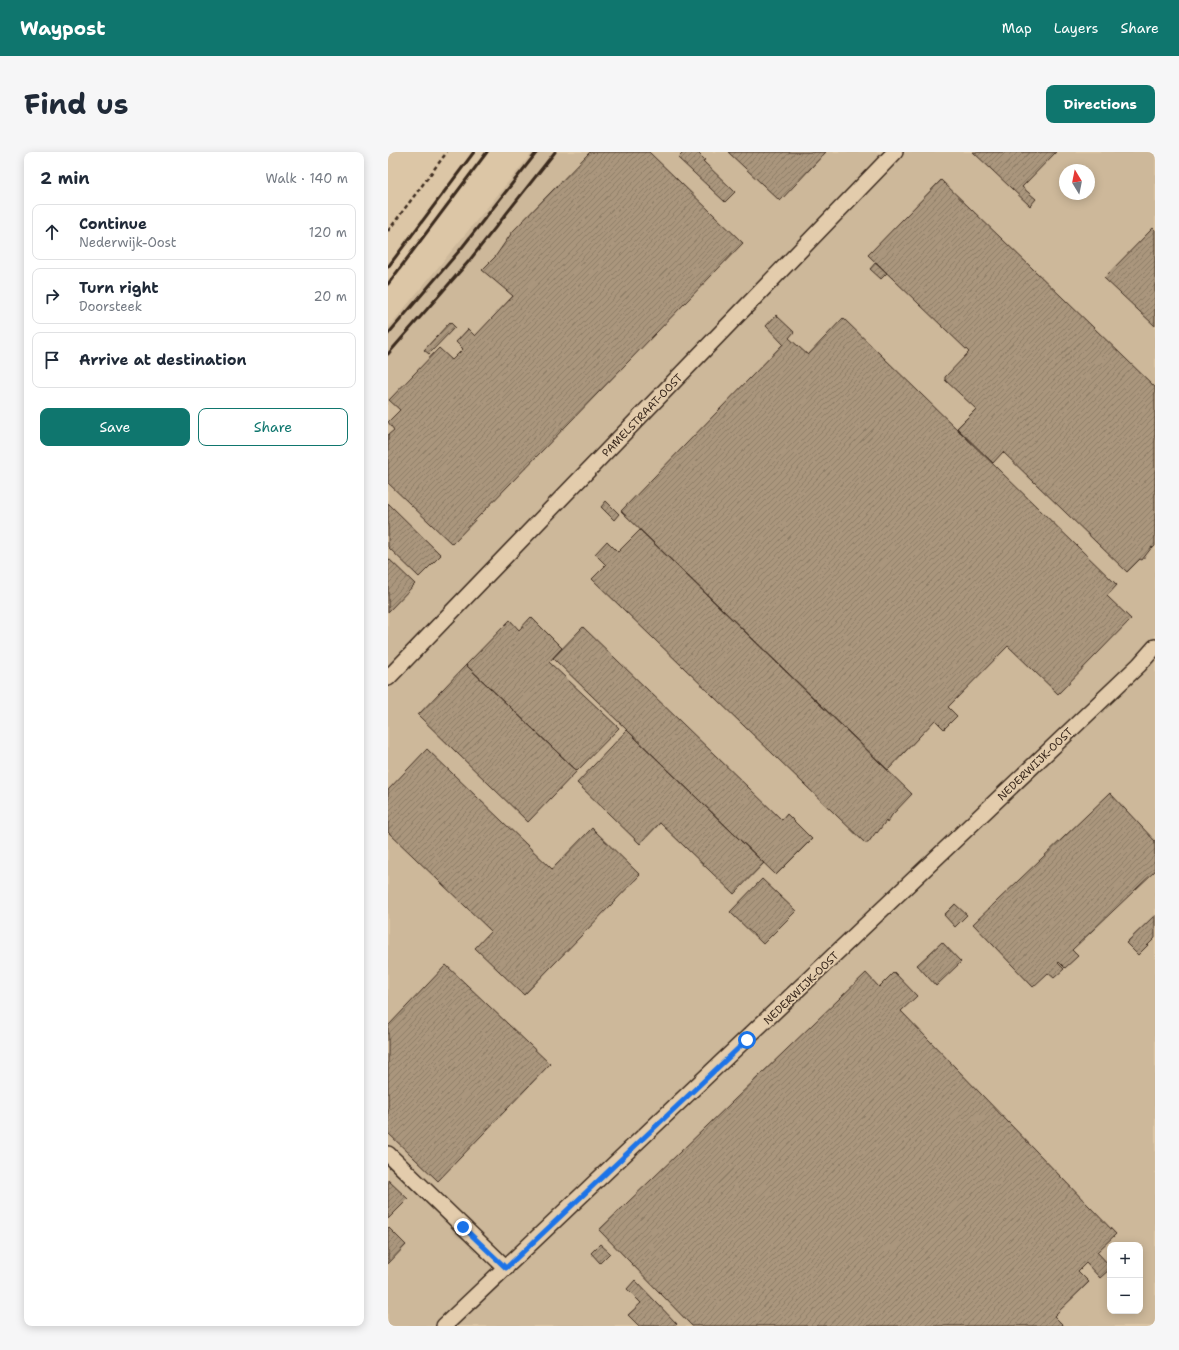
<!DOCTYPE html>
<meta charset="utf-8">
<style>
:root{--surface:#fff;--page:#f6f6f7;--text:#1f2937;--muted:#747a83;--line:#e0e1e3;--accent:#0f766e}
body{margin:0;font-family:"Shantell Sans",sans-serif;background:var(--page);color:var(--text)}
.controls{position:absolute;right:12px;bottom:12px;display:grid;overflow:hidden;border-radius:8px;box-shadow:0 2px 10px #0003}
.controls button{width:36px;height:36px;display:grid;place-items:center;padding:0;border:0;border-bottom:1px solid var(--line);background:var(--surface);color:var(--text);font:20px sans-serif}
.compass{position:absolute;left:671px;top:12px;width:36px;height:36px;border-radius:50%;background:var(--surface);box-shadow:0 2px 10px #0003;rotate:350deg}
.stop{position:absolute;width:12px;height:12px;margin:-9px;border:3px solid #1a73e8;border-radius:50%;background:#fff}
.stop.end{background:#1a73e8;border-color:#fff;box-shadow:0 1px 4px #0008}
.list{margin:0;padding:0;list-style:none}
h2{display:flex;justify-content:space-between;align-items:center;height:52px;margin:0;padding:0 16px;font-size:17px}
h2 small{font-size:13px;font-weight:400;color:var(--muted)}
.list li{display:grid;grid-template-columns:26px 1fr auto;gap:12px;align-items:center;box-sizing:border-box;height:56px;margin:0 8px 8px;padding:0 8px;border:1px solid var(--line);border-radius:8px}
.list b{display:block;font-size:15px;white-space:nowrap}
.list p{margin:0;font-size:13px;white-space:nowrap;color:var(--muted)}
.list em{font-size:13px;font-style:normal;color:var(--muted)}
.actions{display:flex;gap:8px;padding:12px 16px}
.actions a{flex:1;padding:9px 0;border:1px solid var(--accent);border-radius:8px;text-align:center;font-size:14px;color:var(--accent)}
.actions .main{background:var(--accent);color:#fff}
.icon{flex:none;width:22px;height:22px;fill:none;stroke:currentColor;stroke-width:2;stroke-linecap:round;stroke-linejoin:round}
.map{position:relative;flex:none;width:767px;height:1174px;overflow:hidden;border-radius:8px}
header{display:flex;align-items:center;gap:24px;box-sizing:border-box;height:56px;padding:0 20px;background:var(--accent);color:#fff}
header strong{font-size:19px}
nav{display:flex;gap:22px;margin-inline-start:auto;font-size:14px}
.intro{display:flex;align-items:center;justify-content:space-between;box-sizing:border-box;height:96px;padding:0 24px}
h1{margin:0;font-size:28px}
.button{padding:10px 18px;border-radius:8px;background:var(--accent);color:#fff;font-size:14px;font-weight:700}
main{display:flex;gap:24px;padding:0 24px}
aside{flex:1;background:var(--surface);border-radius:8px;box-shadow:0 2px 10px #0003}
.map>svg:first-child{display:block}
.built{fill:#cdb89a;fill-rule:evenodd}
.building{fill:url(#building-hatch);stroke:#3b2a1e}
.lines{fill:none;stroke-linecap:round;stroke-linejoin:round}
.street-casing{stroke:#3b2a1e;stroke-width:18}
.path{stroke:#3b2a1e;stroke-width:2.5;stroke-dasharray:4 3;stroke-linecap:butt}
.street{stroke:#e3ccac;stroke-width:15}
.rail{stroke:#3b2a1e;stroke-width:3}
.route{stroke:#1a73e8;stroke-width:5}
.labels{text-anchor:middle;stroke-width:3.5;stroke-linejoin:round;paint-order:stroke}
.street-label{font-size:11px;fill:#3b2a1e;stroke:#e3ccac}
</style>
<header>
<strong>Waypost</strong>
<nav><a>Map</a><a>Layers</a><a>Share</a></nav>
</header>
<div class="intro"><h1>Find us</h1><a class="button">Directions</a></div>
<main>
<aside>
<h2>2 min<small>Walk · 140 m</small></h2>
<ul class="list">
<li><svg class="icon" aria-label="ahead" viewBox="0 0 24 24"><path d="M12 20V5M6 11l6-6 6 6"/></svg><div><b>Continue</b><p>Nederwijk-Oost</p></div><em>120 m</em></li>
<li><svg class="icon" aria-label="right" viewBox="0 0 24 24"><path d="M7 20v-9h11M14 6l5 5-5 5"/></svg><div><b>Turn right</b><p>Doorsteek</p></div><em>20 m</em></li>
<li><svg class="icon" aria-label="arrive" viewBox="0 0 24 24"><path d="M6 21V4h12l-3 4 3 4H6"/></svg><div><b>Arrive at destination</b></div></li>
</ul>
<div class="actions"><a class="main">Save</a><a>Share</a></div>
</aside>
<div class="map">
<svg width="767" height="1174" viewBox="0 0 767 1174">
<defs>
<pattern id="building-hatch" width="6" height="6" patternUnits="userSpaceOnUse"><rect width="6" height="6" fill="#aa967d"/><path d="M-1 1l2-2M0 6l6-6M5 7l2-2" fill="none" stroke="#8c7b66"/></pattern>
</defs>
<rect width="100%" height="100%" fill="#dcc6a6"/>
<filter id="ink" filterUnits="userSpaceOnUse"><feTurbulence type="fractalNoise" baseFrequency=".025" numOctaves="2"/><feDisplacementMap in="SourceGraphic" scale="8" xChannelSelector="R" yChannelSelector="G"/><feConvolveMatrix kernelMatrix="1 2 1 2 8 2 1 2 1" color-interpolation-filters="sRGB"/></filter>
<g filter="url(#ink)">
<!-- built -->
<path class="built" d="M145 0H767V1174H0V176ZM677 18H701V42H677ZM722 1093H752V1159H722Z"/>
<!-- building -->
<path class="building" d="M202 0H261L355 91 64 392 0 331V283L6 278 0 270 12 258 1 248 51 196 64 208 75 197 68 190 80 177 87 184 125 144 94 118 107 105 125 79Z
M296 0H309L317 8 315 9 347 40 337 50 290 6Z
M340 0H438L392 49Z
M585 0H668L634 35 648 47 642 54Z
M553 28 767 235V394L765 396 764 395 754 408 752 407 739 420 615 300 605 311 569 276 588 257 557 228V225L581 200 480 103Z
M765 76 767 78V174L716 126Z
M488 110 499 121 493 127 482 117Z
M388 163 406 180 401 186 420 203 455 166 729 433 719 444 743 467 670 542 620 494 560 555 569 564 556 577 547 568 500 618 233 359 395 192 378 174Z
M62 170 67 175 41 202 36 198Z
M218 349 231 362 226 368 213 355Z
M0 351 53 403 31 425 0 395Z
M252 378 524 642 504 663 499 671 498 669 489 681 488 680 480 691H477L204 427 218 413 207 402 219 389 230 400Z
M0 406 27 432 0 460Z
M143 465 174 496 161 510 231 576 189 619 78 513 122 468 131 478Z
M195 475 394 668 399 662 424 687 388 723 165 506Z
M78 513 189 619 140 670 30 563Z
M239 578 376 711 346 742 272 671 252 692 189 631Z
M39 597 164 717 204 676 252 723 136 843 87 796 103 779 0 680V638Z
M722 641 767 689V719L684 798 690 804 677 816 671 810 670 811 676 817 666 826 660 821 645 835 585 772Z
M374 727 408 759 375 792 342 760Z
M567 752 579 763 567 775 556 763Z
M767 763V786L750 803 738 791Z
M554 790 573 810 548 834 529 813Z
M58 813 162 912 50 1029 0 981V874Z
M506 820 529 844 513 859 728 1082 709 1100 722 1114V1117L712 1126 698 1111 690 1119 701 1130 666 1164 676 1174H304L211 1078 478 821 491 835Z
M0 1028 20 1047 0 1067Z
M0 1075 18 1093 0 1112Z
M212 1092 222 1101 212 1111 203 1101Z
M247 1128 289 1172 287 1174H251L240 1163 253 1151 239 1137Z"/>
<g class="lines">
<!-- street casing -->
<g class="street-casing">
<path id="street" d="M0 526 507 0
M0 1002 118 1116
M56 1174 751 513 767 495"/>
</g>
<!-- path -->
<path class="path" d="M0 79 59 0"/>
<!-- street -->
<use href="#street" class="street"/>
<!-- rail -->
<path class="rail" d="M0 115 86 0
M0 132 99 0
M0 182 72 98 149 0
M0 202 81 109 167 0"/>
</g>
</g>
<g class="lines" filter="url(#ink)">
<!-- route -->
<path class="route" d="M75 1075 118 1116 359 888"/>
</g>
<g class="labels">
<!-- street labels -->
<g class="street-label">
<text transform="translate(254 263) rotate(-46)" y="4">PAMELSTRAAT-OOST</text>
<text transform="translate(647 612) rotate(-44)" y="4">NEDERWIJK-OOST</text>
<text transform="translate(413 836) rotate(-44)" y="4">NEDERWIJK-OOST</text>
</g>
</g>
</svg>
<div class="controls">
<button>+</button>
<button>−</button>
</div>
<svg class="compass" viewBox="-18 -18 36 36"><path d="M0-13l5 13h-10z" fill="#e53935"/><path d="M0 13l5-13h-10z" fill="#747a83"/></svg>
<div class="stop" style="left:359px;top:888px"></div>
<div class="stop end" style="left:75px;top:1075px"></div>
</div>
</main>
